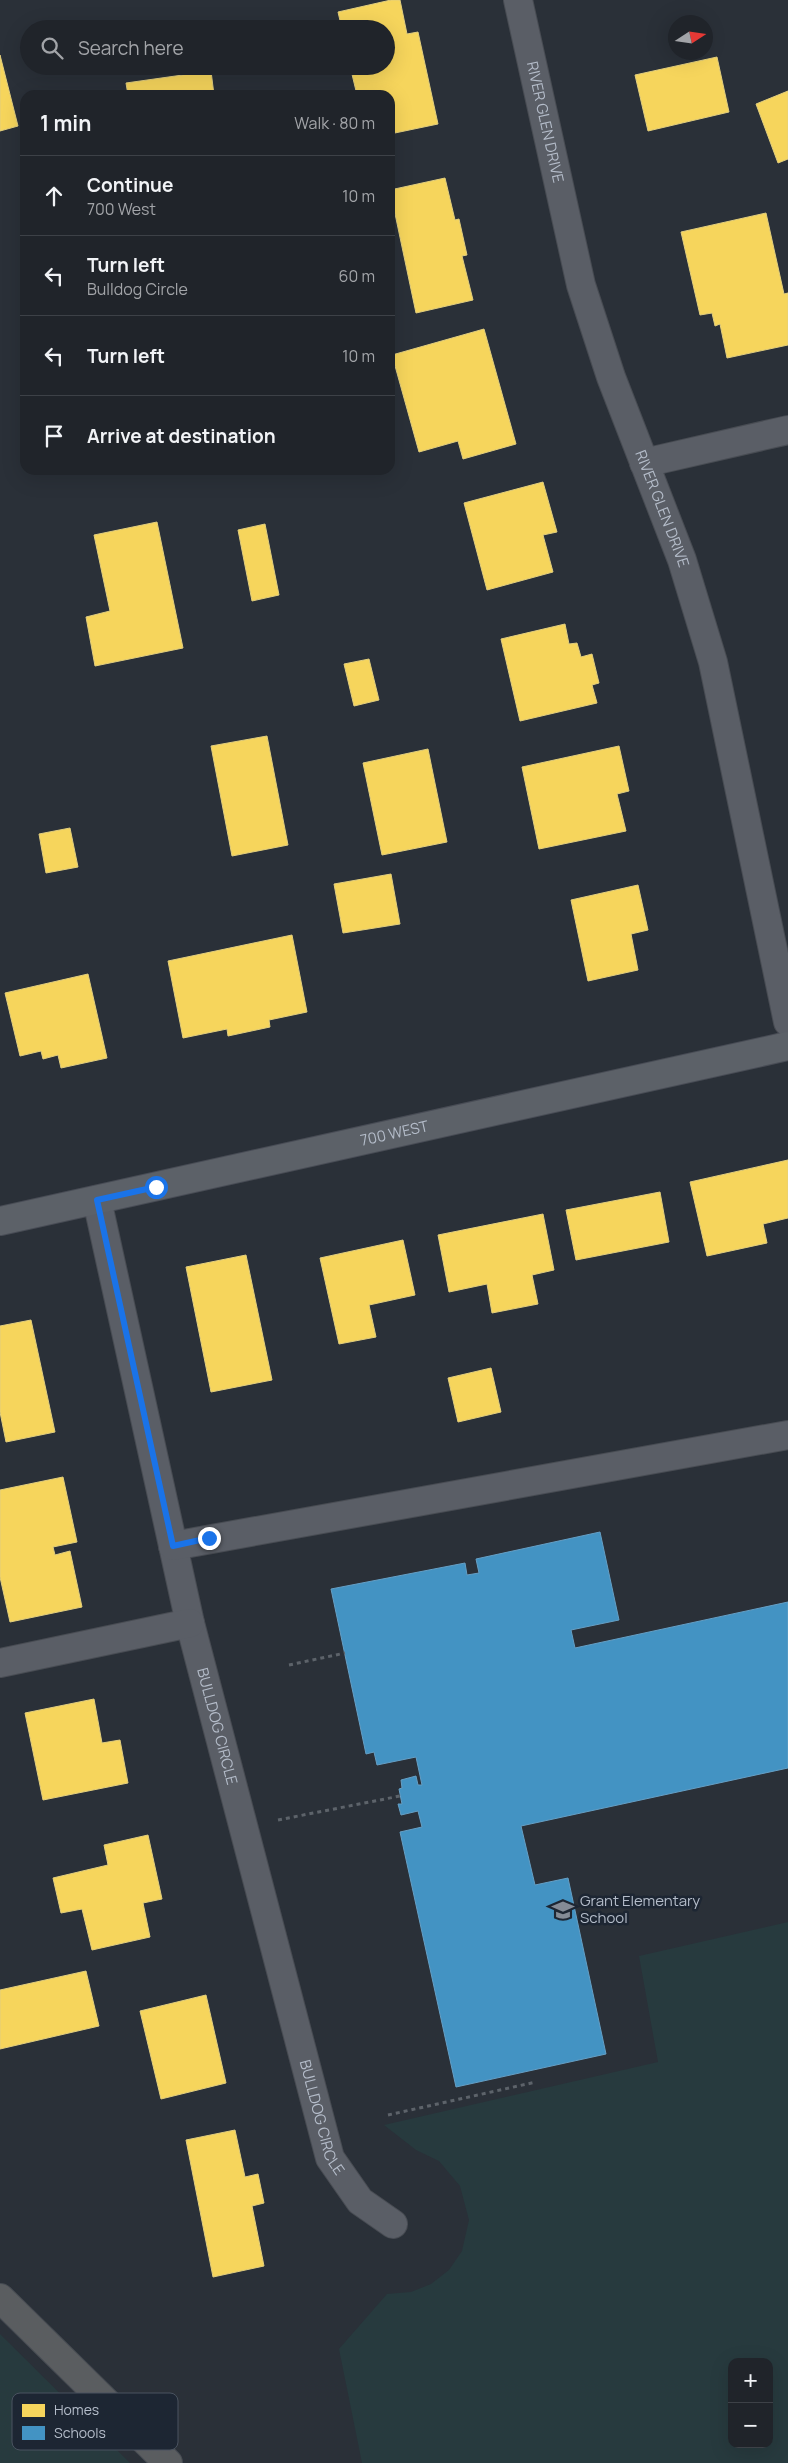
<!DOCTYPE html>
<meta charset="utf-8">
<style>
:root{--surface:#20242a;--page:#282c32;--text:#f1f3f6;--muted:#a2a4a8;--line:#3d4147}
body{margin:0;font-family:Manrope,sans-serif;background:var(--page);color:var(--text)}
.controls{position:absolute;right:15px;bottom:15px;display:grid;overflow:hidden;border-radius:10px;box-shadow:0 5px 20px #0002}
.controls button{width:45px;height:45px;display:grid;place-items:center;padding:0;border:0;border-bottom:1px solid var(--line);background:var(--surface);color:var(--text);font:25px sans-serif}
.compass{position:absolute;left:668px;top:15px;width:45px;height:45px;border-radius:50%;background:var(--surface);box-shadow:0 5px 20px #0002;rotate:78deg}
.stop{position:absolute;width:15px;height:15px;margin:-11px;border:4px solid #1a73e8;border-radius:50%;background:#fff}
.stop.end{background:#1a73e8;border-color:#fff;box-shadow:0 1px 5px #0008}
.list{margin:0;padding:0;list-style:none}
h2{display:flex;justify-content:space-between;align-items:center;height:65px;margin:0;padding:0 20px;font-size:21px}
h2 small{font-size:16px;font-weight:400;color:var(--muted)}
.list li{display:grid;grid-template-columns:32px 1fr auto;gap:15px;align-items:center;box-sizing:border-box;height:80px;padding:0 20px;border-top:1px solid var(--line)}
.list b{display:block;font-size:19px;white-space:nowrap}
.list p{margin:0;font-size:16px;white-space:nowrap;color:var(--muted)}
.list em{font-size:16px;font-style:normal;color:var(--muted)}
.icon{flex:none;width:28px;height:28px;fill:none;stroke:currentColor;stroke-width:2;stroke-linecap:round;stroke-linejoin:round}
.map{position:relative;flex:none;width:788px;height:2463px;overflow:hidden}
.search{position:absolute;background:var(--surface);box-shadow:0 5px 20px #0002;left:20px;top:20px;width:375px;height:55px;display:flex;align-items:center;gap:12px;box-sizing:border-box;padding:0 18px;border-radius:28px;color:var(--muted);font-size:19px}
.panel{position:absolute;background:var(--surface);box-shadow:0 5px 20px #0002;left:20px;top:90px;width:375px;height:385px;border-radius:15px}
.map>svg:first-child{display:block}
.green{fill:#273a3e;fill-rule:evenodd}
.homes{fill:#f6d55c;stroke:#e2ce7d}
.schools{fill:#4393c3;stroke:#659fc5}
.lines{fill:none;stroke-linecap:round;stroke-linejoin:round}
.minor-casing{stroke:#484c53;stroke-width:30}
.major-casing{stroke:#484c55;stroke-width:30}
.highway-casing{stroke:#474c53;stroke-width:30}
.path{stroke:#5d636a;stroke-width:3;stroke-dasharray:4 4;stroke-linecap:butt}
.minor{stroke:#5a5e66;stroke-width:28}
.major{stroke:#5c6168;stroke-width:28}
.highway{stroke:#5a5d60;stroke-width:28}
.route{stroke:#1a73e8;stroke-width:6}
.labels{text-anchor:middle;stroke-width:5;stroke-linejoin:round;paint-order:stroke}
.street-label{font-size:15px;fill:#b4bcc9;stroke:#1d2633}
.poi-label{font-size:15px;fill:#b4bcc9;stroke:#1d2633;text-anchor:start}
.key{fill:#1d2633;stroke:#4a5360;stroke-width:1}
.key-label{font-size:14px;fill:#b4bcc9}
</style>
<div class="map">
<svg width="788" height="2463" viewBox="0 0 788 2463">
<rect width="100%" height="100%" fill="#2a3038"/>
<!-- green -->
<path class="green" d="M788 1922V2463H362L339 2349 387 2294 411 2292 431 2284 449 2270 462 2251 469 2220 460 2186 439 2161 416 2150 384 2125 658 2062 639 1956ZM732 2362H769V2444H732Z
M0 2334 130 2463H0Z"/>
<!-- homes -->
<path class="homes" d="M391 0H400L407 34 418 32 438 124 390 134V95H357L350 66H386V29H342L338 12Z
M0 55 18 126 0 131Z
M717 57 729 112 648 131 635 75Z
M211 71 214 95H128L126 83Z
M788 91V159L778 163 756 104Z
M445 178 455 220 459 219 467 255 462 256 473 300 416 313 390 190Z
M766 213 784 294 788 293V345L727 358 720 324 715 326 712 313 700 315 681 232Z
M484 329 516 444 463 459 458 441 419 452 392 355Z
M543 482 557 532 543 535 553 572 487 590 464 503Z
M157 522 183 648 95 666 86 617 110 611 94 535Z
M265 524 279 595 252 601 238 530Z
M565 624 569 644 577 643 581 657 592 654 599 683 592 685 597 703 520 721 501 639Z
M369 659 379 700 354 706 344 664Z
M267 736 288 845 232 856 211 746Z
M619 746 629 791 617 794 626 831 539 849 522 767Z
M428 749 447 842 382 855 363 763Z
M70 828 78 867 46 873 39 834Z
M391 874 400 924 343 933 334 884Z
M638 885 648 930 631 934 638 970 588 981 571 900Z
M292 935 307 1012 269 1020 270 1027 228 1036 227 1029 183 1038 168 961Z
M88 974 107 1058 61 1068 58 1055 43 1059 41 1051 20 1056 5 993Z
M788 1160V1218L763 1224 767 1243 707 1256 690 1182Z
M660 1192 669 1242 576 1260 566 1210Z
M543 1214 554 1270 532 1275 538 1304 492 1313 487 1284 449 1292 438 1235Z
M403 1240 415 1295 369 1305 376 1337 339 1344 320 1258Z
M246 1255 272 1380 211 1392 186 1267Z
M31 1320 55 1432 6 1442 0 1412V1326Z
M491 1368 501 1412 458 1422 448 1378Z
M63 1477 77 1542 53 1547 55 1555 70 1551 82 1607 10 1622 0 1577V1490Z
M94 1699 102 1743 120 1740 128 1783 43 1800 25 1713Z
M148 1835 162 1899 143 1903 150 1937 92 1950 82 1909 61 1913 53 1878 108 1865 104 1845Z
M86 1971 99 2026 0 2049V1990Z
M206 1995 226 2083 161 2099 140 2011Z
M235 2130 245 2177 258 2174 264 2203 252 2206 264 2266 213 2277 186 2140Z"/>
<!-- schools -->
<path class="schools" d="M600 1532 619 1620 571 1630 575 1648 788 1602V1768L521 1826 535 1885 568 1878 606 2054 456 2087 400 1832 422 1827 418 1811 401 1815 398 1804H402L399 1789 402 1788 401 1780 416 1776 418 1785H422L416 1757 377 1765 374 1752 366 1754 331 1589 465 1563 467 1575 479 1573 476 1559Z"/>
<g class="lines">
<!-- minor casing -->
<g class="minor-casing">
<g id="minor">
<path id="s1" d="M518 0 581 285 611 377 682 560 713 662 788 1022"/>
<path d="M644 463 788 430"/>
<path id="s2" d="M97 1200 190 1623 330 2158 360 2201 393 2224"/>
<path d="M173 1546 788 1435"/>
<path d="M0 1663 190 1623"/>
</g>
</g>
<!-- major casing -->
<g class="major-casing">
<g id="major">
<path id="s3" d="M0 1221 788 1046"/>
</g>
</g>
<!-- highway casing -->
<g class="highway-casing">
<path id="highway" d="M0 2298 168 2463"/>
</g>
<!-- path -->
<path class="path" d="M289 1665 345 1653
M278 1820 400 1796
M388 2115 536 2082"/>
<!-- minor -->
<use href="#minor" class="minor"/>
<!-- major -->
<use href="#major" class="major"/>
<!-- highway -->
<use href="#highway" class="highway"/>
</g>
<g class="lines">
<!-- route -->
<path class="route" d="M156 1187 97 1200 173 1546 209 1538"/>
</g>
<!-- icons -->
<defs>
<g id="school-bare" transform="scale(1.725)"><path d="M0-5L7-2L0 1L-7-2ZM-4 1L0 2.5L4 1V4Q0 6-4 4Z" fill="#848b96" stroke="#1d2633" stroke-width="2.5" paint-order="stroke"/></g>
</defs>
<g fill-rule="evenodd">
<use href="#school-bare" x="563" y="1910"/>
</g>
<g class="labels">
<!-- street labels -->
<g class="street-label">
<text dy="5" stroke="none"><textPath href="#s1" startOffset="125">RIVER GLEN DRIVE</textPath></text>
<text dy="5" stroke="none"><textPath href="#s1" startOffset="530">RIVER GLEN DRIVE</textPath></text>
<text dy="5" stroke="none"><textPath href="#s3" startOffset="404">700 WEST</textPath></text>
<text dy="5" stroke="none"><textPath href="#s2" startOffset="540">BULLDOG CIRCLE</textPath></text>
<text dy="5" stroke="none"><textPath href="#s2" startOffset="945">BULLDOG CIRCLE</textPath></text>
</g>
<!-- poi labels -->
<g class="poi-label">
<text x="580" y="1906">Grant Elementary<tspan x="580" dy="17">School</tspan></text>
</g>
</g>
<!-- legend -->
<rect x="12" y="2393" width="166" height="57" rx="8" class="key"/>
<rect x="22" y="2404" width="23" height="13" fill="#f6d55c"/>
<rect x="22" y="2426" width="23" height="14" fill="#4393c3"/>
<g class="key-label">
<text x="54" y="2415">Homes</text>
<text x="54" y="2438">Schools</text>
</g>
</svg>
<div class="controls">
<button>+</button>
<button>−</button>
</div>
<svg class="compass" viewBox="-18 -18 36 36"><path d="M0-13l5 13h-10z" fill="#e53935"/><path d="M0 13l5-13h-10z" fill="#a2a4a8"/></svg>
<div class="stop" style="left:156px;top:1187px"></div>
<div class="stop end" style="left:209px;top:1538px"></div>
<div class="search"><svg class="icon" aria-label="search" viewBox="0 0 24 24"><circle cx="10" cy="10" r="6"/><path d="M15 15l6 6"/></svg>Search here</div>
<section class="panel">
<h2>1 min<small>Walk · 80 m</small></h2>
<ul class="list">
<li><svg class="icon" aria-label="ahead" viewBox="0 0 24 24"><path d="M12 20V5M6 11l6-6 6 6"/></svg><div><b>Continue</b><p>700 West</p></div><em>10 m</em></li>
<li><svg class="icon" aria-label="left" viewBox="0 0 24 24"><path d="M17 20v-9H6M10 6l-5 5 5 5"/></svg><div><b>Turn left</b><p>Bulldog Circle</p></div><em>60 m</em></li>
<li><svg class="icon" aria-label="left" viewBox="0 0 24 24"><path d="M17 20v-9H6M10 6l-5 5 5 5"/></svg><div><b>Turn left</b></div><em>10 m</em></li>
<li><svg class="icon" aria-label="arrive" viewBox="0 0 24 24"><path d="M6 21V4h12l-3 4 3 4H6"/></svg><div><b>Arrive at destination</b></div></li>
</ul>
</section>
</div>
